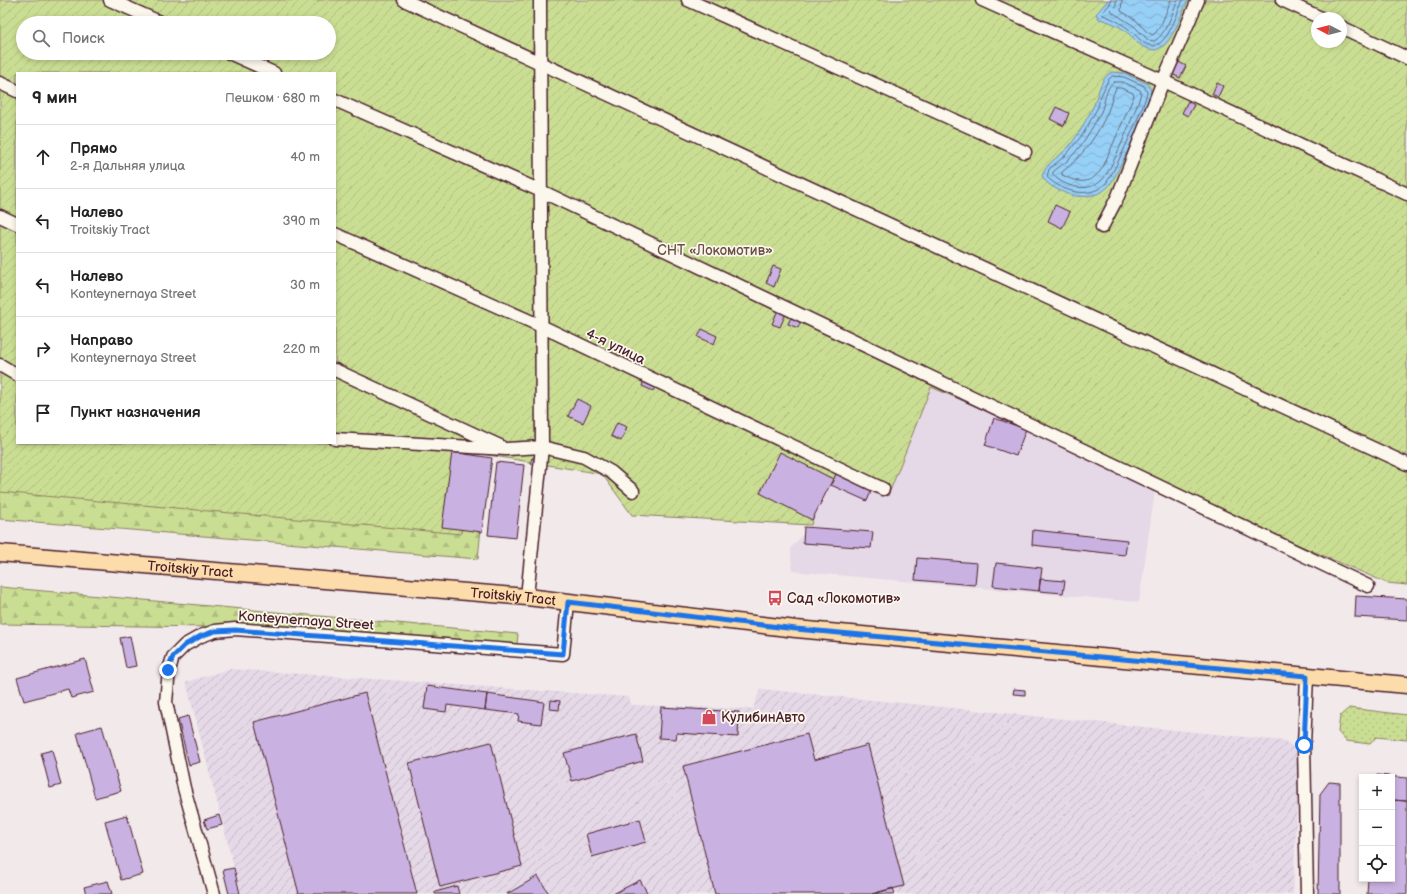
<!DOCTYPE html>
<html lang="ru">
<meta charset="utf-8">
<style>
:root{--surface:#fff;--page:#f2f2f2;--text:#222;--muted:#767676;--line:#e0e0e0}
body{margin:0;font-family:"Balsamiq Sans",sans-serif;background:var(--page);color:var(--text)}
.controls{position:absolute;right:12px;bottom:12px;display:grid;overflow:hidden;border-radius:0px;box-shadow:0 2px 6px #0003}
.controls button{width:36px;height:36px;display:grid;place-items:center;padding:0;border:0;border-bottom:1px solid var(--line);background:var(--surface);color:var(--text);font:20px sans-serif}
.compass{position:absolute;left:1311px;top:12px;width:36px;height:36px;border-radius:50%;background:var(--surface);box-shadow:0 2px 6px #0003;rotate:277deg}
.stop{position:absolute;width:12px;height:12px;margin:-9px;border:3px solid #1a73e8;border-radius:50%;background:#fff}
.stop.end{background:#1a73e8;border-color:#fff;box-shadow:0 1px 4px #0008}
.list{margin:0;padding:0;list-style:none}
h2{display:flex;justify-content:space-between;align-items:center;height:52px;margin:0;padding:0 16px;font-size:17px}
h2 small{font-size:13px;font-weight:400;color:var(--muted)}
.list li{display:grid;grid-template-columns:26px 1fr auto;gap:12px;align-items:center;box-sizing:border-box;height:64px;padding:0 16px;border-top:1px solid var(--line)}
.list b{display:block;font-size:15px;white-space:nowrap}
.list p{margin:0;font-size:13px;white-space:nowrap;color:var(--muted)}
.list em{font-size:13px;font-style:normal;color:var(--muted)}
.icon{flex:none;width:22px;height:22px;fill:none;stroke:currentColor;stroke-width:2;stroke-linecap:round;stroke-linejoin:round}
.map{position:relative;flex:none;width:1407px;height:894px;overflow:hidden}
.search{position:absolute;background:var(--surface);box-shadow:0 2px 6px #0003;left:16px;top:16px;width:320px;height:44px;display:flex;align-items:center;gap:10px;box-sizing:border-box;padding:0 14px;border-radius:22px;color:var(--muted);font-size:15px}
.panel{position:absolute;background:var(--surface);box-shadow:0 2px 6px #0003;left:16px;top:72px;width:320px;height:372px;border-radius:0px}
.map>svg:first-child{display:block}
.built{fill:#e5d8e7}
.industrial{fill:url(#industrial-furrows)}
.grass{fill:url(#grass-dots);stroke:#8a7e5f}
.forest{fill:url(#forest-firs);stroke:#8a7e5f}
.garden{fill:url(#garden-furrows);stroke:#8a7e5f;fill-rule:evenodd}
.water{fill:url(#water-waves);stroke:#7889a5}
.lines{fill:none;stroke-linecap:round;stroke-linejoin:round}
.shore{stroke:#68667c;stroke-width:1}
.building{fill:#c9b2e1;stroke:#4a1f2b}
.minor-casing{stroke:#4a1f2b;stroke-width:15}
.major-casing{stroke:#4a1f2b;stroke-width:19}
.minor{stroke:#fbf7ec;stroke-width:12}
.major{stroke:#fddcac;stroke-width:16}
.route{stroke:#1a73e8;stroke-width:5}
.labels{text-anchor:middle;stroke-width:3.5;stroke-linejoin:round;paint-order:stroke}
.park-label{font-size:14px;fill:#6a4f45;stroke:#fbf7ec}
.street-label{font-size:14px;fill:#4a1f2b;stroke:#fbf7ec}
.poi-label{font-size:14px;fill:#4a1f2b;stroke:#fbf7ec;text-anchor:start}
</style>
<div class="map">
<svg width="1407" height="894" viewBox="0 0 1407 894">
<defs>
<pattern id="industrial-furrows" width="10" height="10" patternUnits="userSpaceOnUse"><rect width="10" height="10" fill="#e5d8e7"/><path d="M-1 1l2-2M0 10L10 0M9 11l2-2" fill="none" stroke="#c6b9c6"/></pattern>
<pattern id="grass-dots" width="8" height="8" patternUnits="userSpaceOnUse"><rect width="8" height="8" fill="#cade93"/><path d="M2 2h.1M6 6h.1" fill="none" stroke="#afbe7f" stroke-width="1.8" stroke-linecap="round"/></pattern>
<pattern id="forest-firs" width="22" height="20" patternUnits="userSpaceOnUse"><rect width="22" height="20" fill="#cade93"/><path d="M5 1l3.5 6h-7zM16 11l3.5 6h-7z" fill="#afbe7f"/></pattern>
<pattern id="garden-furrows" width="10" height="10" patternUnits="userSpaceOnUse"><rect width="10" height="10" fill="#cade93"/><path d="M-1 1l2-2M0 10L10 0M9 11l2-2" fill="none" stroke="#afbe7f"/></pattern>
<pattern id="water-waves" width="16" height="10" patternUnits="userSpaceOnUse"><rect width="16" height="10" fill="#96d0f6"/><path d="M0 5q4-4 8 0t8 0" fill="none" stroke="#83b2d3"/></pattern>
</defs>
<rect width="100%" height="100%" fill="#f1e9ea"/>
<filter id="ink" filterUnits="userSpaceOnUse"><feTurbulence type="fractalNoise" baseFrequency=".025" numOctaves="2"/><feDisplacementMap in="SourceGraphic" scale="8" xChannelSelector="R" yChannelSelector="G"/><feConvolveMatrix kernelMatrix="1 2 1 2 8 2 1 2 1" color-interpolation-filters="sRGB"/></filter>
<g filter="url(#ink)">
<!-- built -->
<path class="built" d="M931 387 1156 483 1139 602 792 571 791 548 811 525 826 476 888 496Z"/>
<!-- industrial -->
<path class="industrial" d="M230 669 629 697 631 705 753 709 760 689 1285 741 1296 749 1299 759 1293 894H241L186 682Z"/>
<!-- grass -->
<path class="grass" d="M1349 708 1407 715V740L1376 737 1370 744 1346 741 1338 732 1340 716Z"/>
<!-- forest -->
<path class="forest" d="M0 485 481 528 478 559 0 519Z
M0 587 518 634 517 644 281 628 0 624Z"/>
<!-- garden -->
<path class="garden" d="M0 0H1407V585L1387 583 931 387 888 496 826 476 811 525 632 515 602 474 470 452 461 534 0 492ZM1317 18H1341V42H1317ZM23 23H329V53H23ZM17 73H335V443H17Z"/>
<!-- water -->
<path class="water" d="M1108 0H1188C1181 15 1172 46 1155 50 1140 49 1138 42 1128 33 1120 26 1109 21 1099 19L1096 14Z
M1111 72 1125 73 1148 84C1149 86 1151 90 1151 92 1151 101 1116 180 1108 187 1097 198 1076 199 1063 192 1054 188 1046 184 1042 176 1047 163 1053 161 1062 153 1069 148 1075 138 1080 131 1084 123 1089 115 1093 107 1099 94 1099 80 1111 72Z"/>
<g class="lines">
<!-- shore -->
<path class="shore" d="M1111 0 1110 4 1102 13 1103 15C1112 18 1123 24 1131 31 1139 38 1143 45 1154 46 1169 42 1177 13 1183 0
M1116 0V5L1111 10 1112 12 1134 26 1148 40 1154 41C1165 36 1173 12 1178 0
M1122 0 1121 11 1137 21 1147 32 1153 35C1162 28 1166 11 1171 0
M1113 76 1124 77 1144 86C1145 88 1146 90 1147 92 1147 100 1113 177 1105 184 1089 200 1061 191 1047 177L1049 169 1066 155 1083 134 1098 107 1100 98 1108 80Z
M1114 82H1123L1140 90 1141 93 1138 103C1132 118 1111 173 1101 181 1087 193 1065 187 1053 175V172C1058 167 1065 164 1070 158 1083 145 1092 128 1101 112 1105 103 1105 87 1114 82Z
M1116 88H1121L1133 93 1134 96 1103 167C1091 185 1080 184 1062 175V172C1082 157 1098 135 1108 111 1111 104 1112 96 1116 88Z"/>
</g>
<!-- building -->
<path class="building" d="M1179 62 1186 66 1180 78 1172 74Z
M1217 83 1223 86 1218 97 1212 94Z
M1188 101 1194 105 1188 116 1182 113Z
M1056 107 1069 113 1064 126 1050 119Z
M1055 205 1070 212 1062 228 1048 221Z
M773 266 781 269 774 287 766 283Z
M780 305 788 309 780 327 772 324Z
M794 311 803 316 798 328 788 324Z
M702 329 717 336 714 344 698 337Z
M646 375 658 381 653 391 642 386Z
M577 399 591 406 583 423 568 416Z
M994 418 1026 429 1016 456 985 445Z
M617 423 627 427 621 441 611 436Z
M452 452 492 458 482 532 442 527Z
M780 452 833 479 812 520 760 493Z
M532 458H538L537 465 531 464Z
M496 462 524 465 516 538 488 535Z
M837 472 873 487 867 501 831 485Z
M804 527 873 532 871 548 803 543Z
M1033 530 1127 540 1125 555 1032 545Z
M917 558 977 563 975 585 915 580Z
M996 563 1042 568 1039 591 993 586Z
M1040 579 1065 581 1063 593 1039 591Z
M1356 596 1407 599V620L1355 617Z
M130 636 136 666 126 668 120 638Z
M85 659 94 692 71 698 68 689 24 701 17 678Z
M427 686 487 694 485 710 447 705 446 712 424 709Z
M1014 689 1025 690V695L1013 694Z
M365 693 417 894H299L254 722Z
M487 694 544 702 541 724 518 721 519 714 485 710Z
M551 700 560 701 559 710 550 709Z
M661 707 739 712 738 737 677 733 676 739 659 738Z
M188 716 200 762 189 765 178 719Z
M102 726 121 791 95 798 77 733Z
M636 734 643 761 572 781 564 753Z
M807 734 814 760 868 745 904 886 872 894H715L683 766Z
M491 742 522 866 440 887 409 763Z
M52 750 61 785 50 788 41 753Z
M1377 775 1407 778V801L1392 800V777H1377Z
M1329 782 1340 783V894H1318L1320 794Z
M1392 800 1407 801V894H1367L1368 879H1392Z
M127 815 143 874 121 880 105 821Z
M219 815 222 825 207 829 204 820Z
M640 819 646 842 592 857 586 834Z
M234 868 240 894H229L223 870Z
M538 876 549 894H507Z
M640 880 648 894H613Z
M108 881 112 894H86L84 887Z
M457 886 459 894H435V892Z
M893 888 895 894H872Z"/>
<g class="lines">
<!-- minor casing -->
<g class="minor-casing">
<path id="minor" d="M110 0 162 23
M404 0 1407 464
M688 0 1025 152
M982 0 1163 81 1407 194
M1282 0 1321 18
M1341 27 1407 58
M229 53 274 73
M0 83 17 91
M335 100 541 191 1368 586
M0 216 17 224
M1102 227 1118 196 1163 81 1198 0
M335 234 541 326 883 489
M0 365 17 375
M335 370 500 446
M335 439 506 449 542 447 584 457 611 472 633 491
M527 597 542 447 540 0
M1307 676 1304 745 1307 894
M214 894 184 788 166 702 169 670 173 657 185 645 201 636 215 631 235 629 563 654 568 602"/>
</g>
<!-- major casing -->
<g class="major-casing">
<g id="major">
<path id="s1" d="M0 553 527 597 796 629 1407 685"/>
</g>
</g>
<!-- minor -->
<use href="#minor" class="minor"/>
<!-- major -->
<use href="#major" class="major"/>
</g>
</g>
<g class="lines" filter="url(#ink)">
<!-- route -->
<path class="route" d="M168 670 173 657 185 645 201 636 215 631 235 630 563 654 568 602 796 629 1307 676 1304 745"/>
</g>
<!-- icons -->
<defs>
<g id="bus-bare" transform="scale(1.2)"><path d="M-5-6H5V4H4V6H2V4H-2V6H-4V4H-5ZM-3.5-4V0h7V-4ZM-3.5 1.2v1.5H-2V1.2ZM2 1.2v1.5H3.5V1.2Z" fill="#d1495b" stroke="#fbf7ec" stroke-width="2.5" paint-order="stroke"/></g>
<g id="shop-bare" transform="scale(1.2)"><path d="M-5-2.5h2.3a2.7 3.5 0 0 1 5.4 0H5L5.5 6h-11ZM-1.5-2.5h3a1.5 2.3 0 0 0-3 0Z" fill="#d1495b" stroke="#fbf7ec" stroke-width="2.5" paint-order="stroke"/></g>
</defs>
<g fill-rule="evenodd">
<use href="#bus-bare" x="775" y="598"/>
<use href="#shop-bare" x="709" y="717"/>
</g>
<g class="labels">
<!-- park labels -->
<g class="park-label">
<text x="715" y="255">СНТ «Локомотив»</text>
</g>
<!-- street labels -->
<g class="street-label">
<text transform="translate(616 346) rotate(26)" y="5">4-я улица</text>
<text dy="5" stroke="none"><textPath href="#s1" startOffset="191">Troitskiy Tract</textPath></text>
<text dy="5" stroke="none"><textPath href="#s1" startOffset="515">Troitskiy Tract</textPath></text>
<text transform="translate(306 620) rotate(4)" y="5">Konteynernaya Street</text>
</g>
<!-- poi labels -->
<g class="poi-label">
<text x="787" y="603">Сад «Локомотив»</text>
<text x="721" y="722">КулибинАвто</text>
</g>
</g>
</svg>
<div class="controls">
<button>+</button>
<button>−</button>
<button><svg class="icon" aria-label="locate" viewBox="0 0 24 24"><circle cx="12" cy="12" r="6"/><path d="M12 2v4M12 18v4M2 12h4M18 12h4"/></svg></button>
</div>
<svg class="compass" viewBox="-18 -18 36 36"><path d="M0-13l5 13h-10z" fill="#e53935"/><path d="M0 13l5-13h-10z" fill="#767676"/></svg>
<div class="stop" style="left:1304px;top:745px"></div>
<div class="stop end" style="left:168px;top:670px"></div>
<div class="search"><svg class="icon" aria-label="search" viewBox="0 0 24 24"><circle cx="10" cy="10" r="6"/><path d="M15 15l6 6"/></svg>Поиск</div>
<section class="panel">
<h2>9 мин<small>Пешком · 680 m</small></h2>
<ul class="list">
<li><svg class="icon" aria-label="ahead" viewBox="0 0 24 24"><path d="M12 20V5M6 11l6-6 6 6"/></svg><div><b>Прямо</b><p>2-я Дальняя улица</p></div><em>40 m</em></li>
<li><svg class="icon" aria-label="left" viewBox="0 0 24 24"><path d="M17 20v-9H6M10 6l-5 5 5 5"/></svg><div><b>Налево</b><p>Troitskiy Tract</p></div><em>390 m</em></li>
<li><svg class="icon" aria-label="left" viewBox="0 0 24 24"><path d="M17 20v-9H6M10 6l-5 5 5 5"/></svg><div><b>Налево</b><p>Konteynernaya Street</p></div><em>30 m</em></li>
<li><svg class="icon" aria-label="right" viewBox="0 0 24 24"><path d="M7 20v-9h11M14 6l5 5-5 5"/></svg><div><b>Направо</b><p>Konteynernaya Street</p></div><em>220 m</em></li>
<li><svg class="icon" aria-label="arrive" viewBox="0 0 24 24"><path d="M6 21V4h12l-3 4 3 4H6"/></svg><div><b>Пункт назначения</b></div></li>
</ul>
</section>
</div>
